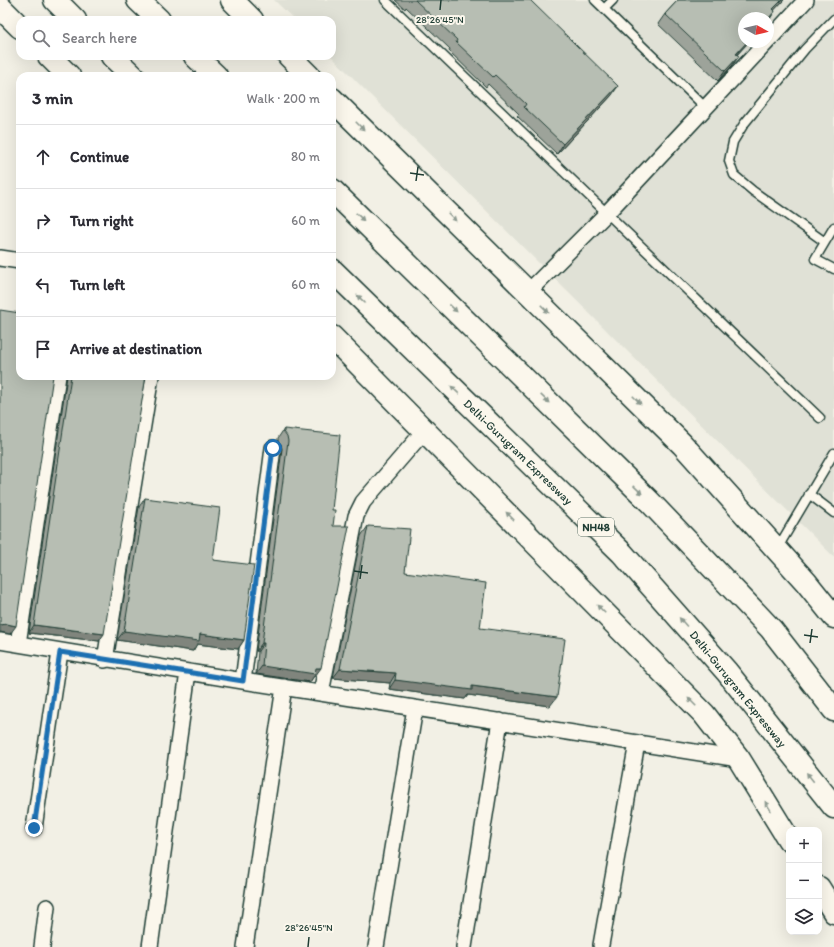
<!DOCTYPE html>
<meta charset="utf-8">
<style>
:root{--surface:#fff;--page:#f7f7f7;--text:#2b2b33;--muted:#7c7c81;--line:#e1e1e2}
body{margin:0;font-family:Itim,sans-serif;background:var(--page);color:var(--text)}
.controls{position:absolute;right:12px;bottom:12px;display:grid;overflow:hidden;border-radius:8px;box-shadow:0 4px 16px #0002}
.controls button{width:36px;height:36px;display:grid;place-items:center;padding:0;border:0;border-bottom:1px solid var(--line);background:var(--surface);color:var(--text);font:20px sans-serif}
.compass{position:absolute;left:738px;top:12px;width:36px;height:36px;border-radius:50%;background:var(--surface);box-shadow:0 4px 16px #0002;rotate:98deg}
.stop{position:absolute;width:12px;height:12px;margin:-9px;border:3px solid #1f6fb2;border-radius:50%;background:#fff}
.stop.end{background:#1f6fb2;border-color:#fff;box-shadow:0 1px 4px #0008}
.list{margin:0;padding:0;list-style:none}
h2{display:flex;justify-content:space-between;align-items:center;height:52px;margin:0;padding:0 16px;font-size:17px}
h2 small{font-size:13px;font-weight:400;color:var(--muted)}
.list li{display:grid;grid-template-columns:26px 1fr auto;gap:12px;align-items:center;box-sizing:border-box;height:64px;padding:0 16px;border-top:1px solid var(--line)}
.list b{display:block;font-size:15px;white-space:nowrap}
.list em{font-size:13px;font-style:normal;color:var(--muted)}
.icon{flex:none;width:22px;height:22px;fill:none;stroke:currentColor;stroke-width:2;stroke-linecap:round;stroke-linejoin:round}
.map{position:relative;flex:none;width:834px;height:947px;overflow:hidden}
.search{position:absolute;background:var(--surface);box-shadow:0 4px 16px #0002;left:16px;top:16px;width:320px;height:44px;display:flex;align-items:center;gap:10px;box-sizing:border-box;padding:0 14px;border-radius:12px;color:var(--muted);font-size:15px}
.panel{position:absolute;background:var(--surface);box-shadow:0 4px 16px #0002;left:16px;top:72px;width:320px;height:308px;border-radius:12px}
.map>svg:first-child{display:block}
.built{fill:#e0e1d6;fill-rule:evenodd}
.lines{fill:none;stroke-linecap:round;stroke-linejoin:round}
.lane-casing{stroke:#1f3d34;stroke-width:11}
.street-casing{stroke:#1f3d34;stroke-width:18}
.secondary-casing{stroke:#1f3d34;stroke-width:25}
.highway-casing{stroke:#1f3d34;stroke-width:25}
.lane{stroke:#fbf7ec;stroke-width:8}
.street{stroke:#fbf7ec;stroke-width:15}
.secondary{stroke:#fbf7ec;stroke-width:22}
.highway{stroke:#fbf7ec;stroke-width:22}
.wall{fill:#9da39a;stroke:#1f3d34}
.shaded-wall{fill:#80857d;stroke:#1f3d34}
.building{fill:#b7beb3;stroke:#1f3d34}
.oneway{fill:#8d9a90}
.route{stroke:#1f6fb2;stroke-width:5}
.ticks{fill:none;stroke:#1f3d34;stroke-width:1.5}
.labels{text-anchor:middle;stroke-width:4;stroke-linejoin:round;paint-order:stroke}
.shield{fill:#fbf7ec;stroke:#61756b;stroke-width:1}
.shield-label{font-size:11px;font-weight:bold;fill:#1f3d34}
.street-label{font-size:12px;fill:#1f3d34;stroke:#fbf7ec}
.ticks-label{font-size:10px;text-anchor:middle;fill:#1f3d34;stroke:#fbf7ec;stroke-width:4;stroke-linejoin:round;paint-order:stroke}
</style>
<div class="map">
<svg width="834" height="947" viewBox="0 0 834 947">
<rect width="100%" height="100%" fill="#f2f0e5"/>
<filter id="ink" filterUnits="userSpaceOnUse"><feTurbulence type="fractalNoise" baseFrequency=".025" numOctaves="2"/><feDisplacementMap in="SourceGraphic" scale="8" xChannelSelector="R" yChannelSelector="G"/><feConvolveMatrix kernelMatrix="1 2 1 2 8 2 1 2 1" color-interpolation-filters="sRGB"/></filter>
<g filter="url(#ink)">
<!-- built -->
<path class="built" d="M274 0H834V557L331 56H332V20H295ZM744 18H768V42H744Z"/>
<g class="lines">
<!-- lane casing -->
<g class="lane-casing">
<path id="lane" d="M385 0 820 418
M595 0 706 108
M604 9 613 0
M834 227 815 259 834 269
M825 242 753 191 734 175 729 161 733 142 744 124 805 49 834 19
M809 494 834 513
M777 549 834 453"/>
</g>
<!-- street casing -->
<g class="street-casing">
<path id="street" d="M768 41 806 0
M0 258 20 261
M528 292 607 213 767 42
M0 641 243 681 739 759
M18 644 58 376
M105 660 151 376
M243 681 273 448
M321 693 356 516 363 502 425 430
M34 828 60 652
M601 945 637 743
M42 947 47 907
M150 947 188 672
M245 947 284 687
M376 947 415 708
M464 947 500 721"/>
</g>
<!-- secondary casing -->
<g class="secondary-casing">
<path id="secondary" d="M232 0 252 20
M0 7 20 27
M49 56 69 76
M289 56 309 76
M332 99 682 444 806 582 834 617
M332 337 704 714 739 759 789 840
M819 888 834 912"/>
</g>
<!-- highway casing -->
<g class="highway-casing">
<path id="highway" d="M55 0 75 20
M138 0 159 20
M112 56 133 76
M195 56 216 76
M332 190 649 501 771 629 834 710
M332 270 622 553 727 672 834 807"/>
</g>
<!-- lane -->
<use href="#lane" class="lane"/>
<!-- street -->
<use href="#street" class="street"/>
<!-- secondary -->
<use href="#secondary" class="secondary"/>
<!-- highway -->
<use href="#highway" class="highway"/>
</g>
<!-- wall -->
<path class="wall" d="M395 0H530L612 95 557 154 517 116 519 114 488 84 486 87 449 51 450 49 406 7 405 9Z
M678 0H784L774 10 737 55 732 66 718 81 658 24 665 14Z
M67 376H146L99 641 29 633Z
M284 429 332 510 315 676H314L310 682 256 674 258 651H256L282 449 281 444 278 441V438Z
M145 498 213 560 244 640 238 649 197 644 193 651 117 640 139 507Z
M368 526 405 572 480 628 550 706 468 695 465 699 389 689 390 683 333 678 361 536Z"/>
<!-- shaded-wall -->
<path class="shaded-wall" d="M782 0H784L767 18 773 9Z
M775 11 768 22V19Z
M747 42H749L729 63 736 54Z
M739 56 732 66 718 81 725 71Z
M618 86 612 95 557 154 563 144Z
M7 624 16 626 10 634 0 632V625Z
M34 625 104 634 99 641 29 633Z
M124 631 200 634 244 640 238 649 197 644 193 651 117 640Z
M262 643H264L258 651H256Z
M262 666 321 668 315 676H314L310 682 256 674Z
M340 669 396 673 390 683 333 678Z
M395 680 472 686 557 697 550 706 468 695 465 699 389 689Z"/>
<!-- building -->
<path class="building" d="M415 0H530L618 86 563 144 524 107 526 104 495 75 493 77 456 42 457 40Z
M678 0H782L773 9 775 11 768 19V18H744V42H747L736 54 739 56 725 71 665 14Z
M0 310 20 313V376H53L16 626 7 624 0 625Z
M71 376H146L104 634 34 625Z
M284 429 340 435 332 510H335L333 526H349L321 668H316L315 674 262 666 264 643H262L288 441 287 436 284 432Z
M145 498 220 508 213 560 254 565 244 640 200 634 199 641 124 631Z
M368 526 410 529 405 572 486 583 480 628 565 639 557 697 472 686V690L395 680 396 673 340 669Z"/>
<!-- one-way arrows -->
<defs><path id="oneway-solid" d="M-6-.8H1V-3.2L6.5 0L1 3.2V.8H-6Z"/></defs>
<g class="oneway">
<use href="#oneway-solid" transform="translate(360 126) rotate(45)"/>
<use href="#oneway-solid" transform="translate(360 217) rotate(44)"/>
<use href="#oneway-solid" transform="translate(452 217) rotate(45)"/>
<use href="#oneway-solid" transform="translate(361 299) rotate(-136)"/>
<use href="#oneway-solid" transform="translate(453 308) rotate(44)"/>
<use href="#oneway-solid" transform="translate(545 309) rotate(45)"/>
<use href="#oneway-solid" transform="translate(455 390) rotate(-136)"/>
<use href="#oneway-solid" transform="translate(545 399) rotate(44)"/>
<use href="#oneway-solid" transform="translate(637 400) rotate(45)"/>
<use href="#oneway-solid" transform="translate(638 490) rotate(44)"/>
<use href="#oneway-solid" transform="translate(510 516) rotate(-135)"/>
<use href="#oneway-solid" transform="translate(601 609) rotate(-135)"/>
<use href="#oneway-solid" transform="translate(683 622) rotate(-131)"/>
<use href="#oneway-solid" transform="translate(692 702) rotate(-135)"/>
<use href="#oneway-solid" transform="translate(810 777) rotate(-128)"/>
<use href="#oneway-solid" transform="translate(768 806) rotate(-122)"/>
</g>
</g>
<g class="lines" filter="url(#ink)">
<!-- route -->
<path class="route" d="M34 828 60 652 243 681 273 448"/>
</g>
<!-- ticks -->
<path class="ticks" d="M440 10 441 0M410 173 424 175M416 181 418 167M354 571 368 573M360 579 362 565M804 635 818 637M810 643 812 629M308 947 309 937"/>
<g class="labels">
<!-- shield labels -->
<rect class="shield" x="578" y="518" width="36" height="18" rx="3"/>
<g class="shield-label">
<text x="596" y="531">NH48</text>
</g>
<!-- street labels -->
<g class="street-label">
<text transform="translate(518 452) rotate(44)" y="4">Delhi-Gurugram Expressway</text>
<text transform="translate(738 689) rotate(51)" y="4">Delhi-Gurugram Expressway</text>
</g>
</g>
<g class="ticks-label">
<text x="440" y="23">28°26'45"N</text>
<text x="309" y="931">28°26'45"N</text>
</g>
</svg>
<div class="controls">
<button>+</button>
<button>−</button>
<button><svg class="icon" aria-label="layers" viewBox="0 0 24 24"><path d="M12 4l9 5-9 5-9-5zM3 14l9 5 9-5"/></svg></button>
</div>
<svg class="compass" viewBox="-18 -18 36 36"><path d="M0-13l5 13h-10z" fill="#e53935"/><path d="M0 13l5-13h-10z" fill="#7c7c81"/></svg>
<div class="stop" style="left:273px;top:448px"></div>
<div class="stop end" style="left:34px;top:828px"></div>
<div class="search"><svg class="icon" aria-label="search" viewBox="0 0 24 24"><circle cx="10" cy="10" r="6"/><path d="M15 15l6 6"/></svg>Search here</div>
<section class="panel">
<h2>3 min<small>Walk · 200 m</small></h2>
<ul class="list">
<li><svg class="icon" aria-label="ahead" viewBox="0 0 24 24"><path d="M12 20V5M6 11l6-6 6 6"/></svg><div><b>Continue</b></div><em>80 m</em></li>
<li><svg class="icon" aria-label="right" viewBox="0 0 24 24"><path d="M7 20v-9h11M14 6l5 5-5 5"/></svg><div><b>Turn right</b></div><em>60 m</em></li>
<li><svg class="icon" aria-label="left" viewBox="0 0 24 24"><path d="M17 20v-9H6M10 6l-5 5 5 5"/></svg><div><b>Turn left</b></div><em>60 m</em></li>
<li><svg class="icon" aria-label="arrive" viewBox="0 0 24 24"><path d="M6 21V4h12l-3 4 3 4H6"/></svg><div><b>Arrive at destination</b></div></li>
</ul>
</section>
</div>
